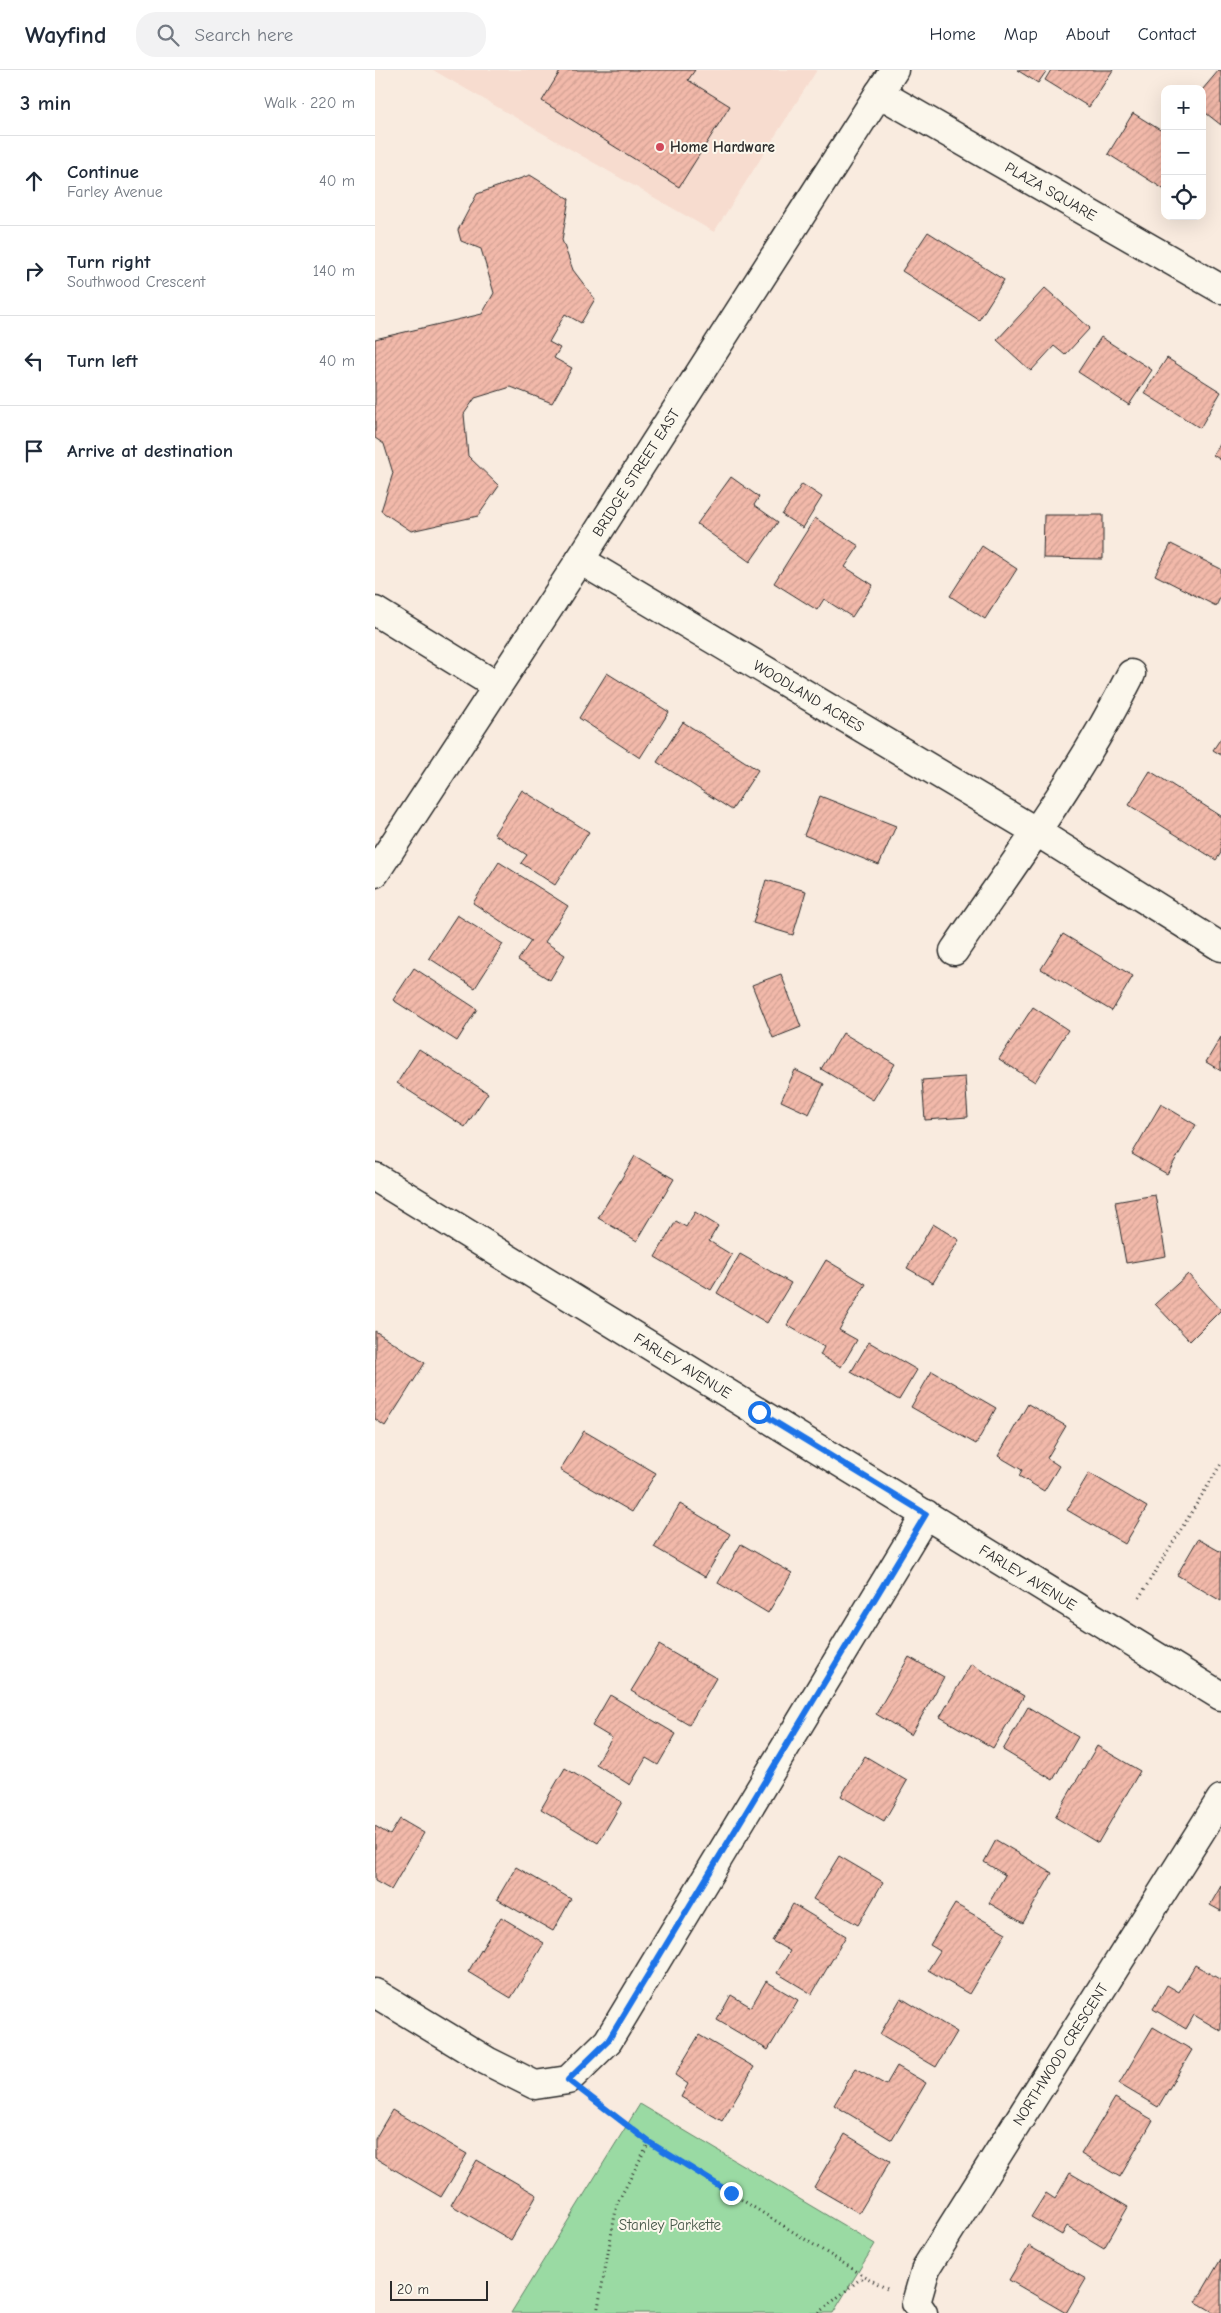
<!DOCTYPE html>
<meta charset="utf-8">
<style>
:root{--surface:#fff;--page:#f2f2f3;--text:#1f2937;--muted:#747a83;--line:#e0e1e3}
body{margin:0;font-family:"Comic Neue",sans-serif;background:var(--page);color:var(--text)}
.controls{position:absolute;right:15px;top:15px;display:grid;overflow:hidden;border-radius:10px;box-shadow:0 5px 20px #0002}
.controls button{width:45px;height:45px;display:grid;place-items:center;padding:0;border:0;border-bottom:1px solid var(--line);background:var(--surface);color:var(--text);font:25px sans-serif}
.scale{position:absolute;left:15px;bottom:12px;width:98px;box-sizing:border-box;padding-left:5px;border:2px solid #2b2b2b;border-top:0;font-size:14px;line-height:18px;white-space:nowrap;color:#2b2b2b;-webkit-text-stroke:4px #fbf7ec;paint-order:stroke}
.stop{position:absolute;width:15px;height:15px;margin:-11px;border:4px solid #1a73e8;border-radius:50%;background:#fff}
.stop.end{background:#1a73e8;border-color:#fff;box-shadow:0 1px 5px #0008}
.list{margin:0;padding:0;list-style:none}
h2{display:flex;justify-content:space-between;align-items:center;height:65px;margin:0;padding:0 20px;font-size:21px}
h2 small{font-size:16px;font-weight:400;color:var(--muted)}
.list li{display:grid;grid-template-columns:32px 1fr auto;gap:15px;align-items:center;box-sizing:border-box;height:90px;padding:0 20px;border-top:1px solid var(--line)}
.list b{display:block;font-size:19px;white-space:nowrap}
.list p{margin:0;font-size:16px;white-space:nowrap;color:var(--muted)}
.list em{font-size:16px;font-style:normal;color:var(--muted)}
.icon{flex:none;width:28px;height:28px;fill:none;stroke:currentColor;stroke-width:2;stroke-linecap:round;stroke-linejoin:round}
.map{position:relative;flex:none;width:846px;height:2243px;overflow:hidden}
header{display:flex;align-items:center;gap:30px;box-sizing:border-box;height:70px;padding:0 25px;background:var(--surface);border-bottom:1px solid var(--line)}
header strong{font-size:24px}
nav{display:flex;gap:28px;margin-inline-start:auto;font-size:18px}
.search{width:350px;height:45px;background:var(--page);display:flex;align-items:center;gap:12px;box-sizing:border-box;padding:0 18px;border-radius:20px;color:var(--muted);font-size:19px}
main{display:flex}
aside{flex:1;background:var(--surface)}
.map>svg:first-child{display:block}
.built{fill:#f7dccf}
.park{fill:#9adaa3;stroke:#628267}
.building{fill:url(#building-hatch);stroke:#2b2b2b}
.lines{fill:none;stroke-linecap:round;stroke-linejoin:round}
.minor-casing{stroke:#2b2b2b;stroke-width:31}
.path{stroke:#2b2b2b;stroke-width:3;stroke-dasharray:1 4;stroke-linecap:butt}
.minor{stroke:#fbf7ec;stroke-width:28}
.route{stroke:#1a73e8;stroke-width:6}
.poi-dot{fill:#d1495b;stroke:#fbf7ec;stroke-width:2}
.labels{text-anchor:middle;stroke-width:4;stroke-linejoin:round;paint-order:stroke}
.poi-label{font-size:15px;font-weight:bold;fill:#2b2b2b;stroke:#fbf7ec;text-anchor:start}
.street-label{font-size:15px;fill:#2b2b2b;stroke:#fbf7ec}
.park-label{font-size:15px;fill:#475749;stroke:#fbf7ec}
</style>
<header>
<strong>Wayfind</strong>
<div class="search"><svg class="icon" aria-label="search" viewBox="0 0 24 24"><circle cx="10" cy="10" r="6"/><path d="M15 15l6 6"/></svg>Search here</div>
<nav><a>Home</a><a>Map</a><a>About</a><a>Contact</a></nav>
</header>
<main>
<aside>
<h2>3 min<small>Walk · 220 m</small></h2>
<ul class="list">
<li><svg class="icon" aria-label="ahead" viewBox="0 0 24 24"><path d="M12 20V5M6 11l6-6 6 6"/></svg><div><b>Continue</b><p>Farley Avenue</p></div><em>40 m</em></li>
<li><svg class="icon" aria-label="right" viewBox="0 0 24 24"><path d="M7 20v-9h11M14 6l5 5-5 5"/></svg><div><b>Turn right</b><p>Southwood Crescent</p></div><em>140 m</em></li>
<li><svg class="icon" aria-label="left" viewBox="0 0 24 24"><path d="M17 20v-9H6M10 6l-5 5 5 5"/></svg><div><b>Turn left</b></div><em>40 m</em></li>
<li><svg class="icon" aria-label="arrive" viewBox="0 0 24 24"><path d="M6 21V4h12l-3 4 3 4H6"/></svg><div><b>Arrive at destination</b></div></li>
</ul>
</aside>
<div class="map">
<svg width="846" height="2243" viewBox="0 0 846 2243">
<defs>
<pattern id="building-hatch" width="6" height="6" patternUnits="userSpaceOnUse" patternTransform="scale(1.25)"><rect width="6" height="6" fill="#f2b9aa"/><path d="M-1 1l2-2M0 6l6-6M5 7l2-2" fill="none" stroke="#d09f92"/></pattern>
</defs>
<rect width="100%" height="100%" fill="#f9ebdf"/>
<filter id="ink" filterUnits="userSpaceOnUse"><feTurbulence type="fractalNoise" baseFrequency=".02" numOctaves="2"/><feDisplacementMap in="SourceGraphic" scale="10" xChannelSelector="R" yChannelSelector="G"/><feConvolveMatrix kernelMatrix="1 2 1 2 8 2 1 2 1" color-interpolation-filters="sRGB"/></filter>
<g filter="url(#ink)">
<!-- built -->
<path class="built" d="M58 0H442L339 162Z"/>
<!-- park -->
<path class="park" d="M265 2034 500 2174 458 2243H136Z"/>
<!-- building -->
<path class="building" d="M186 0H320L313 10 355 36 304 117 167 31Z
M642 0H672L663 13Z
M676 0H738L714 37 670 10Z
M844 0H846V55L827 40V20Z
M758 43 790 63V120L733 84Z
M155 105 194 129 187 170 198 200 220 229 206 253 190 244 174 272 185 278 179 288 197 298 177 333 136 317 100 328 89 344 93 386 124 416 103 446 36 461 6 441 18 403 9 374 0 368V269L107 244 119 223 106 179 86 171 83 160 102 124Z
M553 162 629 210 604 250 527 201Z
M670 218 715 258 690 285 679 276 656 301 622 270Z
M726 267 777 300 754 335 703 302Z
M792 288 846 322 825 358 769 323Z
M846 373V390L838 385Z
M356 407 384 427 379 435 403 452 375 492 322 454Z
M427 414 447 427 428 458 407 445Z
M669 445H728V489L668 488Z
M440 448 484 476 470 497 498 515 477 547 449 529 442 540 399 513Z
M796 474 846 499V526L841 536 780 505Z
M607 476 642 499 610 549 575 526Z
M232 603 294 642 265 688 204 648Z
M308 652 383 700 357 740 282 692Z
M846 668V685L838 680Z
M775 701 846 746V783L841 790 754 735Z
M147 720 214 762 180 815 146 793 152 785 119 764Z
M445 726 521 756 504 795 429 765Z
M124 792 193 836 170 872 190 885 175 910 143 890 156 871 98 833Z
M391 810 431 821 418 865 378 853Z
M82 845 128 874 100 918 54 888Z
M688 864 758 906 737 941 666 899Z
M39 898 102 939 82 971 18 930Z
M406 904 426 957 398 968 377 915Z
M658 937 693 960 660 1012 624 989Z
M468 963 520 994 498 1030 446 999Z
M846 967V1001L831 992Z
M44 979 113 1023 90 1057 22 1013Z
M420 1000 449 1014 434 1044 406 1031Z
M590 1007 593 1047 550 1050 547 1010Z
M786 1034 821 1055 792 1104 757 1084Z
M260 1086 299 1109 262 1171 223 1148Z
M780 1125 791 1186 751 1193 740 1132Z
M320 1142 343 1156 334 1171 357 1185 336 1220 280 1187 301 1151 311 1157Z
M558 1154 584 1170 558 1213 532 1198Z
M365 1184 416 1213 392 1253 342 1223Z
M451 1190 491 1214 464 1260 482 1270 466 1297 445 1285 449 1277 412 1255Z
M813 1204 846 1240 815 1271 780 1234Z
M0 1261 50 1293 10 1356 0 1349Z
M494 1272 542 1300 524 1330 476 1302Z
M557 1301 621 1338 601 1374 536 1337Z
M653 1334 691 1356 672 1388 684 1396 669 1421 644 1406 647 1400 623 1386Z
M209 1361 281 1403 257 1442 185 1400Z
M714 1403 772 1437 750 1474 692 1440Z
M305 1434 355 1464 330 1507 279 1477Z
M823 1469 846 1482V1531L802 1505Z
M366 1474 417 1503 393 1543 343 1513Z
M284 1575 341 1608 314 1655 256 1621Z
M534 1587 569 1607 536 1665 501 1644Z
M596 1594 649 1626 618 1678 565 1647Z
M235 1625 301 1664 283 1695 271 1688 255 1715 221 1694 237 1668 217 1656Z
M653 1637 703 1667 678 1710 628 1680Z
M722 1676 765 1701 723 1773 680 1747Z
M490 1686 532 1711 509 1751 466 1726Z
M190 1698 247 1732 223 1773 166 1739Z
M25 1749 49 1763 16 1820 0 1811V1756L15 1765Z
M621 1770 677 1803 648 1853 614 1833 630 1805 609 1792Z
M464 1786 508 1812 483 1855 438 1829Z
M141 1797 196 1829 178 1861 122 1829Z
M846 1816V1841L835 1835Z
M418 1834 471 1866 437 1924 402 1903 415 1881 397 1871Z
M580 1834 631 1863 594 1924 553 1900 565 1881 555 1875Z
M126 1847 169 1873 136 1928 93 1902Z
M820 1895 846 1910V1961L819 1945 811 1959 778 1939 792 1915 804 1922Z
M391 1911 423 1930 393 1980 342 1950 356 1925 376 1937Z
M526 1928 582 1962 561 1997 505 1964Z
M778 1957 817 1980 783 2037 744 2014Z
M324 1965 379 1997 347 2051 306 2027 313 2014 300 2005Z
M522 1996 551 2013 517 2070 459 2035 481 1998 511 2015Z
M740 2028 778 2050 745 2107 706 2084Z
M17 2040 92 2084 66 2127 0 2088V2069Z
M470 2064 515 2091 484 2143 439 2117Z
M102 2090 162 2125 136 2170 76 2135Z
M695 2103 753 2137 729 2178 692 2156 687 2165 656 2147 671 2123 680 2129Z
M654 2176 711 2209 691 2243 634 2210Z
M846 2189V2243H840L821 2232Z"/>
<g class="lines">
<!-- minor casing -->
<g class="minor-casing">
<g id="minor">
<path id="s1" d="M504 23 846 219"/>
<path id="s2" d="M205 490 662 762 846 877"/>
<path d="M0 541 122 616"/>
<path id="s3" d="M0 803 205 490 519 0"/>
<path d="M579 881C641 790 707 702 756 604"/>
<path id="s4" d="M0 1107 846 1626"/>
<path d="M0 1923 112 1991 160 2015 193 2010 233 1971 551 1444"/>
<path id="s5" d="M548 2243 541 2233 551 2198 846 1729"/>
</g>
</g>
<!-- path -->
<path class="path" d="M764 1528 846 1394
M217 2029 274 2072 489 2206 514 2220
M222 2243 242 2134 274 2072
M443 2243 489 2206"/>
<!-- minor -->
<use href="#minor" class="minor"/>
</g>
</g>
<g class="lines" filter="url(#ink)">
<!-- route -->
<path class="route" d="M356 2123 274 2072 193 2010 233 1971 551 1444 384 1342"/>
</g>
<!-- markers -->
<circle class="poi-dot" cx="285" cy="77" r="5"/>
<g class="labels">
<!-- poi labels -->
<g class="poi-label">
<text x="295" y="82">Home Hardware</text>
</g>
<!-- street labels -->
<g class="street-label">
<text dy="5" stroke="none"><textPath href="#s1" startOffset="198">PLAZA SQUARE</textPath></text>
<text dy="5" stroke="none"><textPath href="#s3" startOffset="478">BRIDGE STREET EAST</textPath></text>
<text dy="5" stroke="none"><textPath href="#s2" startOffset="266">WOODLAND ACRES</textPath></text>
<text dy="5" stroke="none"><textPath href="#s4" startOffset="361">FARLEY AVENUE</textPath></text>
<text dy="5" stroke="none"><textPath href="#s4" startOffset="766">FARLEY AVENUE</textPath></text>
<text dy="5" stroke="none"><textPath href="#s5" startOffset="301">NORTHWOOD CRESCENT</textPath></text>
</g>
<!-- park labels -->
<g class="park-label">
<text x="295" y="2160">Stanley Parkette</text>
</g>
</g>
</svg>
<div class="controls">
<button>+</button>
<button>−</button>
<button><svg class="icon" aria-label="locate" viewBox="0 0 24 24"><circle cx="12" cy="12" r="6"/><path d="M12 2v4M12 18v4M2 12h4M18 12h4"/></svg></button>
</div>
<div class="scale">20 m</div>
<div class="stop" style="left:384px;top:1342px"></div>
<div class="stop end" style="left:356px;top:2123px"></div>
</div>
</main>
